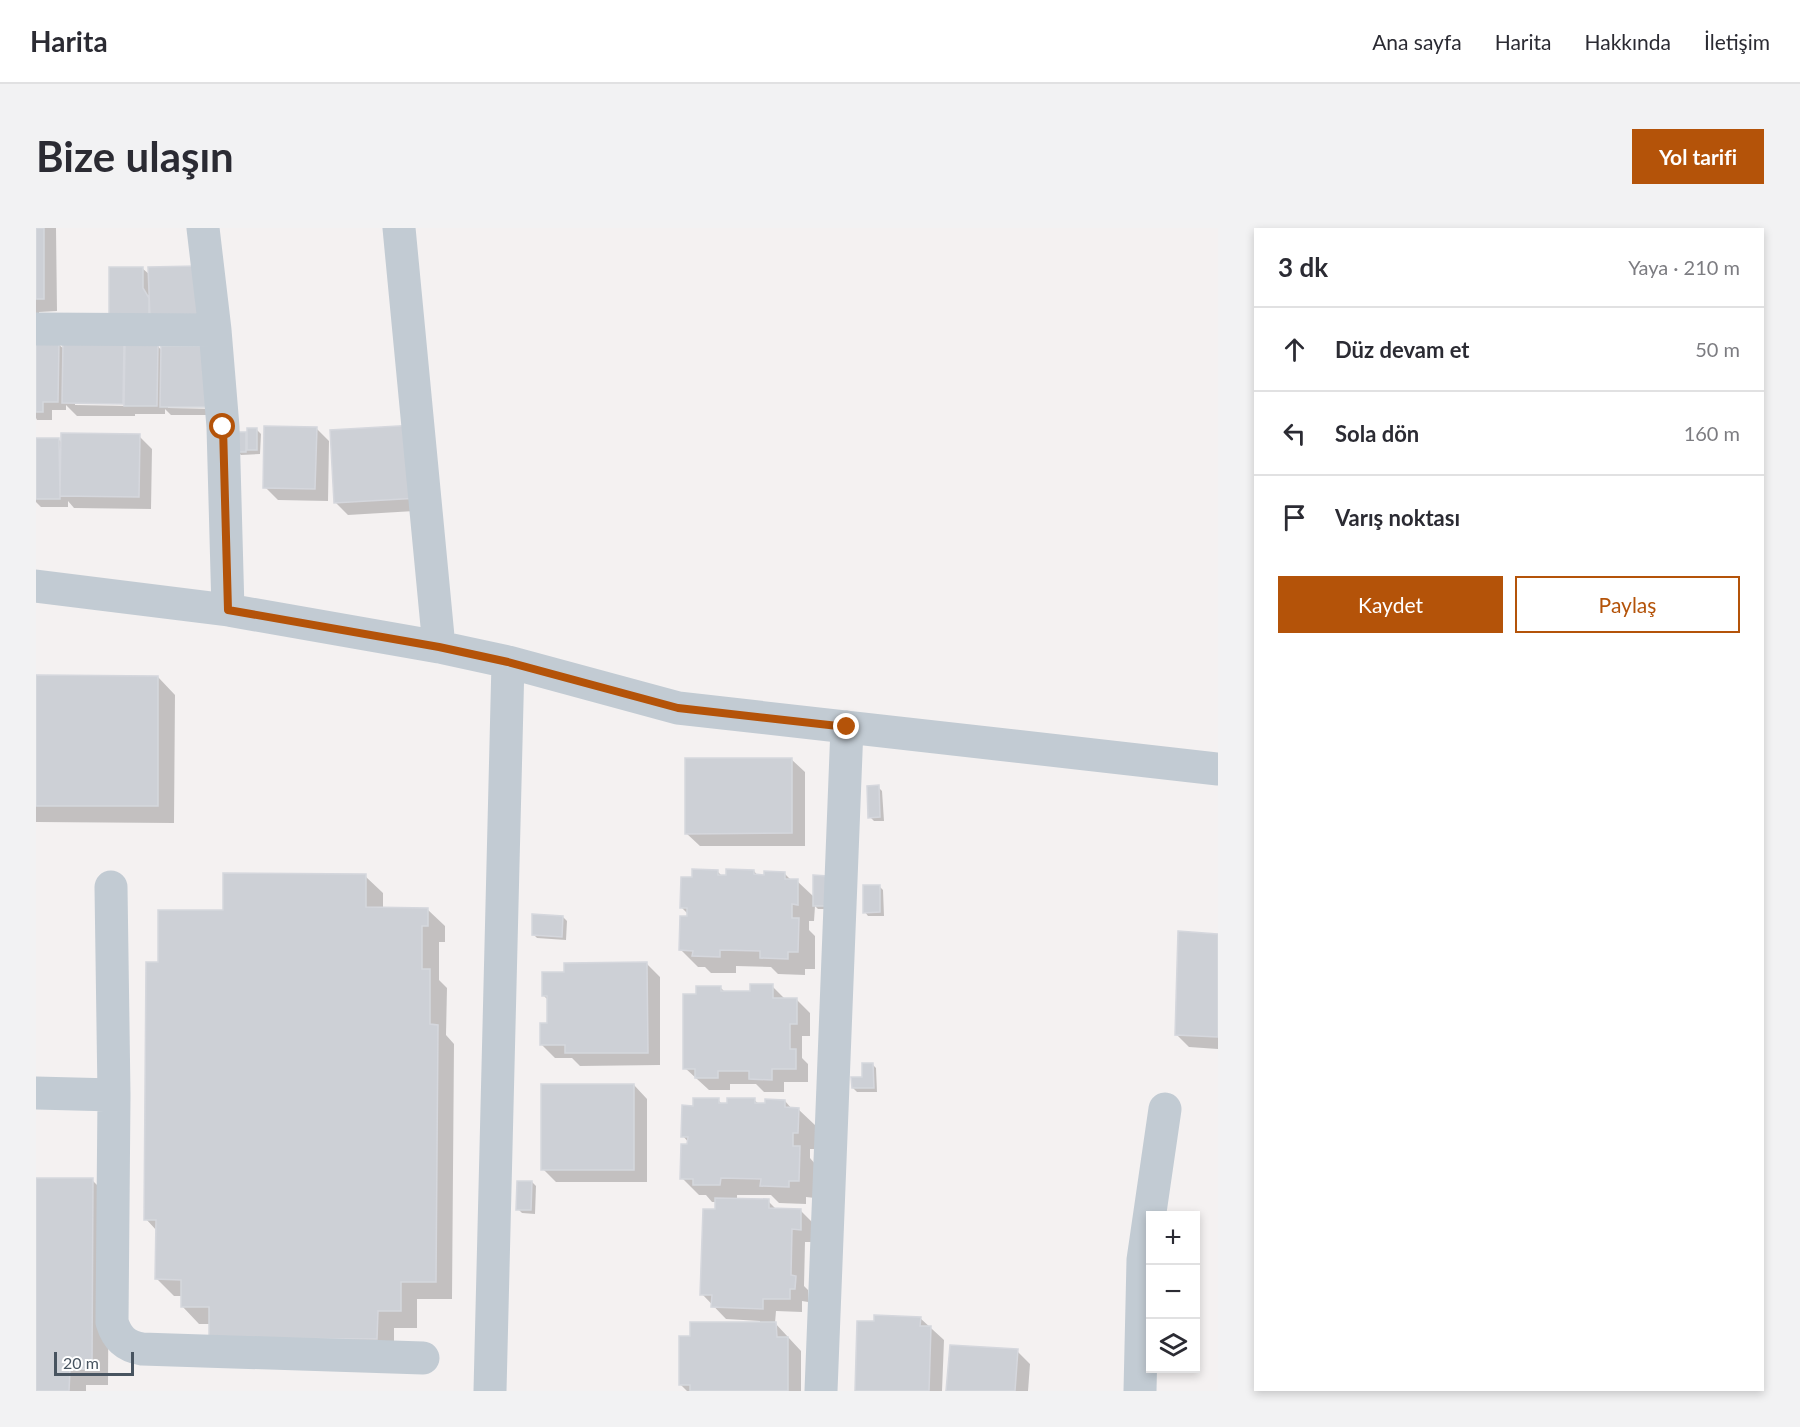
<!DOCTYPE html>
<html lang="tr">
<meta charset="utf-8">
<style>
:root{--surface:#fff;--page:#f2f2f3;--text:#2b2b33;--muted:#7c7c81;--line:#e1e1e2;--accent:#b45309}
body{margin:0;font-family:Lato,sans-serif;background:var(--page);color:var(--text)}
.controls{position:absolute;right:18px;bottom:18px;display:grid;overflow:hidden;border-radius:0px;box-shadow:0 3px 9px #0003}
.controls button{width:54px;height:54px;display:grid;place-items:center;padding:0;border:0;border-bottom:2px solid var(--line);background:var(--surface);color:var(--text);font:30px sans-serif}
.scale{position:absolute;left:18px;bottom:15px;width:80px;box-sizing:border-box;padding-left:6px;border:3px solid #485460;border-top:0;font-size:16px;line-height:21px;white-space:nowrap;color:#485460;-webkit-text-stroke:4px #fff;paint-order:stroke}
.stop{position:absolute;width:18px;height:18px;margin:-14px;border:4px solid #b45309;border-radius:50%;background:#fff}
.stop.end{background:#b45309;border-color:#fff;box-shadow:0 2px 6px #0008}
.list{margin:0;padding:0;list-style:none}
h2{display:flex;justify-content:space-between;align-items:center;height:78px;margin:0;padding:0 24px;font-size:26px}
h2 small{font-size:20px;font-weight:400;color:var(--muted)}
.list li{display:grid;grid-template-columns:39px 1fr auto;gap:18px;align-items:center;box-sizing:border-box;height:84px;padding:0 24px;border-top:2px solid var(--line)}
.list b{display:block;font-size:22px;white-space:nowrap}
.list em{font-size:20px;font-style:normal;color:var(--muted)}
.actions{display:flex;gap:12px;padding:18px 24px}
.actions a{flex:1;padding:14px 0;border:2px solid var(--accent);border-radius:0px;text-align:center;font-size:21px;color:var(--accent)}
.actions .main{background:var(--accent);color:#fff}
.icon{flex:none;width:33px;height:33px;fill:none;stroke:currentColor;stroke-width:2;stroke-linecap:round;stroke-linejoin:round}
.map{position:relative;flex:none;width:1182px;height:1163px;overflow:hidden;border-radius:0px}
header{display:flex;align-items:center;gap:36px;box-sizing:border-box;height:84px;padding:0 30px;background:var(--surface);border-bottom:2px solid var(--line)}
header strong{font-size:28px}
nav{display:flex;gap:33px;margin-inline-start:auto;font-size:21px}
.intro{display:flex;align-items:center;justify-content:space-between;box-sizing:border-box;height:144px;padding:0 36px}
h1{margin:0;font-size:42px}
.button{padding:15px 27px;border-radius:0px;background:var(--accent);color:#fff;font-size:21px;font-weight:700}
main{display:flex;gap:36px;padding:0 36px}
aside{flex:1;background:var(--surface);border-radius:0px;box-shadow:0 3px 9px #0003}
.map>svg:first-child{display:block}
.shadow{fill:#0003;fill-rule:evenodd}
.building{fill:#cdd0d6;stroke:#d5d7dd;stroke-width:1.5}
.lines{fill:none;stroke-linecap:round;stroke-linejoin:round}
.minor{stroke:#c2cbd3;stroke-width:33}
.route{stroke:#b45309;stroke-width:8}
</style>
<header>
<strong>Harita</strong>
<nav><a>Ana sayfa</a><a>Harita</a><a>Hakkında</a><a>İletişim</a></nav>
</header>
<div class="intro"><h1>Bize ulaşın</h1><a class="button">Yol tarifi</a></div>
<main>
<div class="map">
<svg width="1182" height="1163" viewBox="0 0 1182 1163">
<rect width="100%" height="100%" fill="#f4f1f1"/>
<!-- shadow -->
<path class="shadow" d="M0 0H20L21 83 3 84V95H0Z
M106 40 114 47 172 98H83Z
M28 115 87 116 90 119 91 117H121L126 123V120H174L183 128 182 187H135L129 181V186H99V188H41L30 177V182H16V192H1L0 190V116H22L28 121ZM39 174 94 175V178L39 177ZM132 177 182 178V181L132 180Z
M280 200 293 213 292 273 242 272 229 259Z
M221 202 225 206 224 226 205 227 201 223V205H212Z
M295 203 395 282 312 287 299 274Z
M103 208 116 221 115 281 38 280 32 273V279H5L0 274V212H23L26 215Z
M0 449H122L139 467 138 595 0 594Z
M755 531 769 544V618H664L650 605Z
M842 559 846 563 848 593H838L834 589Z
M681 643 686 648 718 643 722 648 748 645 755 652 761 653 778 669 795 681H782L779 678 778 693H773V702L779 708V741H769V747L742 746 735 739 700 738V745H675L669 739H662L645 722 652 686 646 680 657 651Z
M329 648 347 665V680L391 681 409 698V714H403V752L411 760 410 807 418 816 416 1071H381V1100H358V1128L174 1096H163L146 1078V1068H138L121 1051V1003L110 991 123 736 188 684Z
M843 658 847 662 848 688H832L829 684Z
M527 689 531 693 530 712 501 710 497 706Z
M1182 707V821L1153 819 1140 806Z
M611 736 624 749V837L544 838 536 830H519L506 817 512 797V772L508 768Z
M736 758 749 771 761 772 774 785V808H766V830L772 836V854H748V864H728L720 856H694V862H673L649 840 661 768 684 759 690 765H716Z
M836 836 840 840 841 864H821L817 860 828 850Z
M598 857 611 871V954H520L507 941Z
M682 872 687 877 718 872 723 876 749 873 756 881H762L780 898 779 921H774V930L780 937 779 970 770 969V976L743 975 735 967H701V972L732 973 741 982 765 983 778 996 777 1014H769L768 1058 772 1062V1074L766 1073V1084L740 1083 739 1095 765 1123V1163H651L644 1156 655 1109 724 1095V1093L690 1091 666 1066 681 983V974H676L670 967H663L646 950 653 915 647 908 658 879Z
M0 951 56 952 73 969 72 1157H50V1163H0Z
M496 954 500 958 499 986 486 985 482 981Z
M884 1090 908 1112 906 1163H821Z
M981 1123 994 1136 992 1163H912Z"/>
<!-- building -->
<path class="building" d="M0 0H8V71H0Z
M161 38 164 89H114L112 39Z
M73 39H107V60L113 70V90H73Z
M0 114H23L22 174H7V184H0Z
M27 114 88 115 87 176 26 175Z
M89 115 122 116 121 178H88Z
M125 118H175L174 179H124Z
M379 197 383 270 298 275 294 202Z
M228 198 281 199 279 261 227 260Z
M211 200H221V222H211Z
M199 204H210V224H199Z
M25 205 104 206 103 269 24 268Z
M0 210H23L24 271H0Z
M0 447 122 448V578H0Z
M649 530H756V605L649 606Z
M843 557 844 589 832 590 831 558Z
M656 641 682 642V647H690V641L718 642V646L728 647V643L749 644V651H762V677L756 676V690H763L762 724H752V731L724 730V723L684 722V729L656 728 657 723 643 722 644 688H651V680H644L645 649H656Z
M187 645 330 646V679L392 680V698H386V741H394V796L402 797 400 1054H365V1083H342L341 1111 173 1110V1079H145V1052L119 1051 120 992H108L110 734H122V682H187Z
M777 647 792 648 791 678H777Z
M827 657H844V684L827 685Z
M496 686 527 688 526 709 496 707Z
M1142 703 1182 706V809L1139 807Z
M611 734 612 825H529V817H504V795H511V768H506V744H528V735Z
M714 756H737V770H761V796H754V821H760V841H736V852L713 851V843H682V850H659V841H647V766H660V758H685V763H714Z
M826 835H837L838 860H816L815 849H826Z
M505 856H598V942H505Z
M657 870H683V875H691V870H719V875H729V871L749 872V879L763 880 762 905H757V918H764L763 953H753V959L724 958 725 951 685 950 684 957H657V951H644L645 916H651L652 909H645L646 877 657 878Z
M0 950H57L56 1141H34L33 1163H0Z
M481 953H496L495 982H480Z
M679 970 733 971V980L765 981V1002L756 1001 755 1047 760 1048 759 1061H754V1071H727V1081L675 1079 676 1067H664L667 981H679Z
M838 1087 885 1089 884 1098H895L893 1163H819L821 1093H838Z
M654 1094H740L741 1109H752V1163H654V1157H643V1108H654Z
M914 1117 982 1121 979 1163H910Z"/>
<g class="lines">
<!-- minor -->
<path class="minor" d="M167 0 179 102 187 199 192 382
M363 0 403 419
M0 101 179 102
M0 358 192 382 403 419 472 434 642 480 1182 541
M75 659 78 867 76 1094C81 1110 89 1118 106 1121L387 1130
M0 865 78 867
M454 1163 472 434
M785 1163 811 499
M1104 1163 1107 1032 1129 881"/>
</g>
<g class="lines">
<!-- route -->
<path class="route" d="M187 199 192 382 403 419 472 434 642 480 811 499"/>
</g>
</svg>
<div class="controls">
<button>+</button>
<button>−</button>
<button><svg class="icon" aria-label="layers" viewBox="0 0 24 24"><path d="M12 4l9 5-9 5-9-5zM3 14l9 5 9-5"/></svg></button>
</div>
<div class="scale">20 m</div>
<div class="stop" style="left:187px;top:199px"></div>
<div class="stop end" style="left:811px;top:499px"></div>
</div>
<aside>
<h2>3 dk<small>Yaya · 210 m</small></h2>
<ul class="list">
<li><svg class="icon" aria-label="ahead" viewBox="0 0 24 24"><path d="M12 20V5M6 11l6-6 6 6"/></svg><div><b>Düz devam et</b></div><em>50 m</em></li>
<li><svg class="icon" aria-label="left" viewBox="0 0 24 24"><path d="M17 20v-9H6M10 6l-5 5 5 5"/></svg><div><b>Sola dön</b></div><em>160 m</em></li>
<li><svg class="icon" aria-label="arrive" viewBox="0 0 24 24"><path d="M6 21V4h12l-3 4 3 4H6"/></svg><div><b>Varış noktası</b></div></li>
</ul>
<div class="actions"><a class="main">Kaydet</a><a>Paylaş</a></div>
</aside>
</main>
